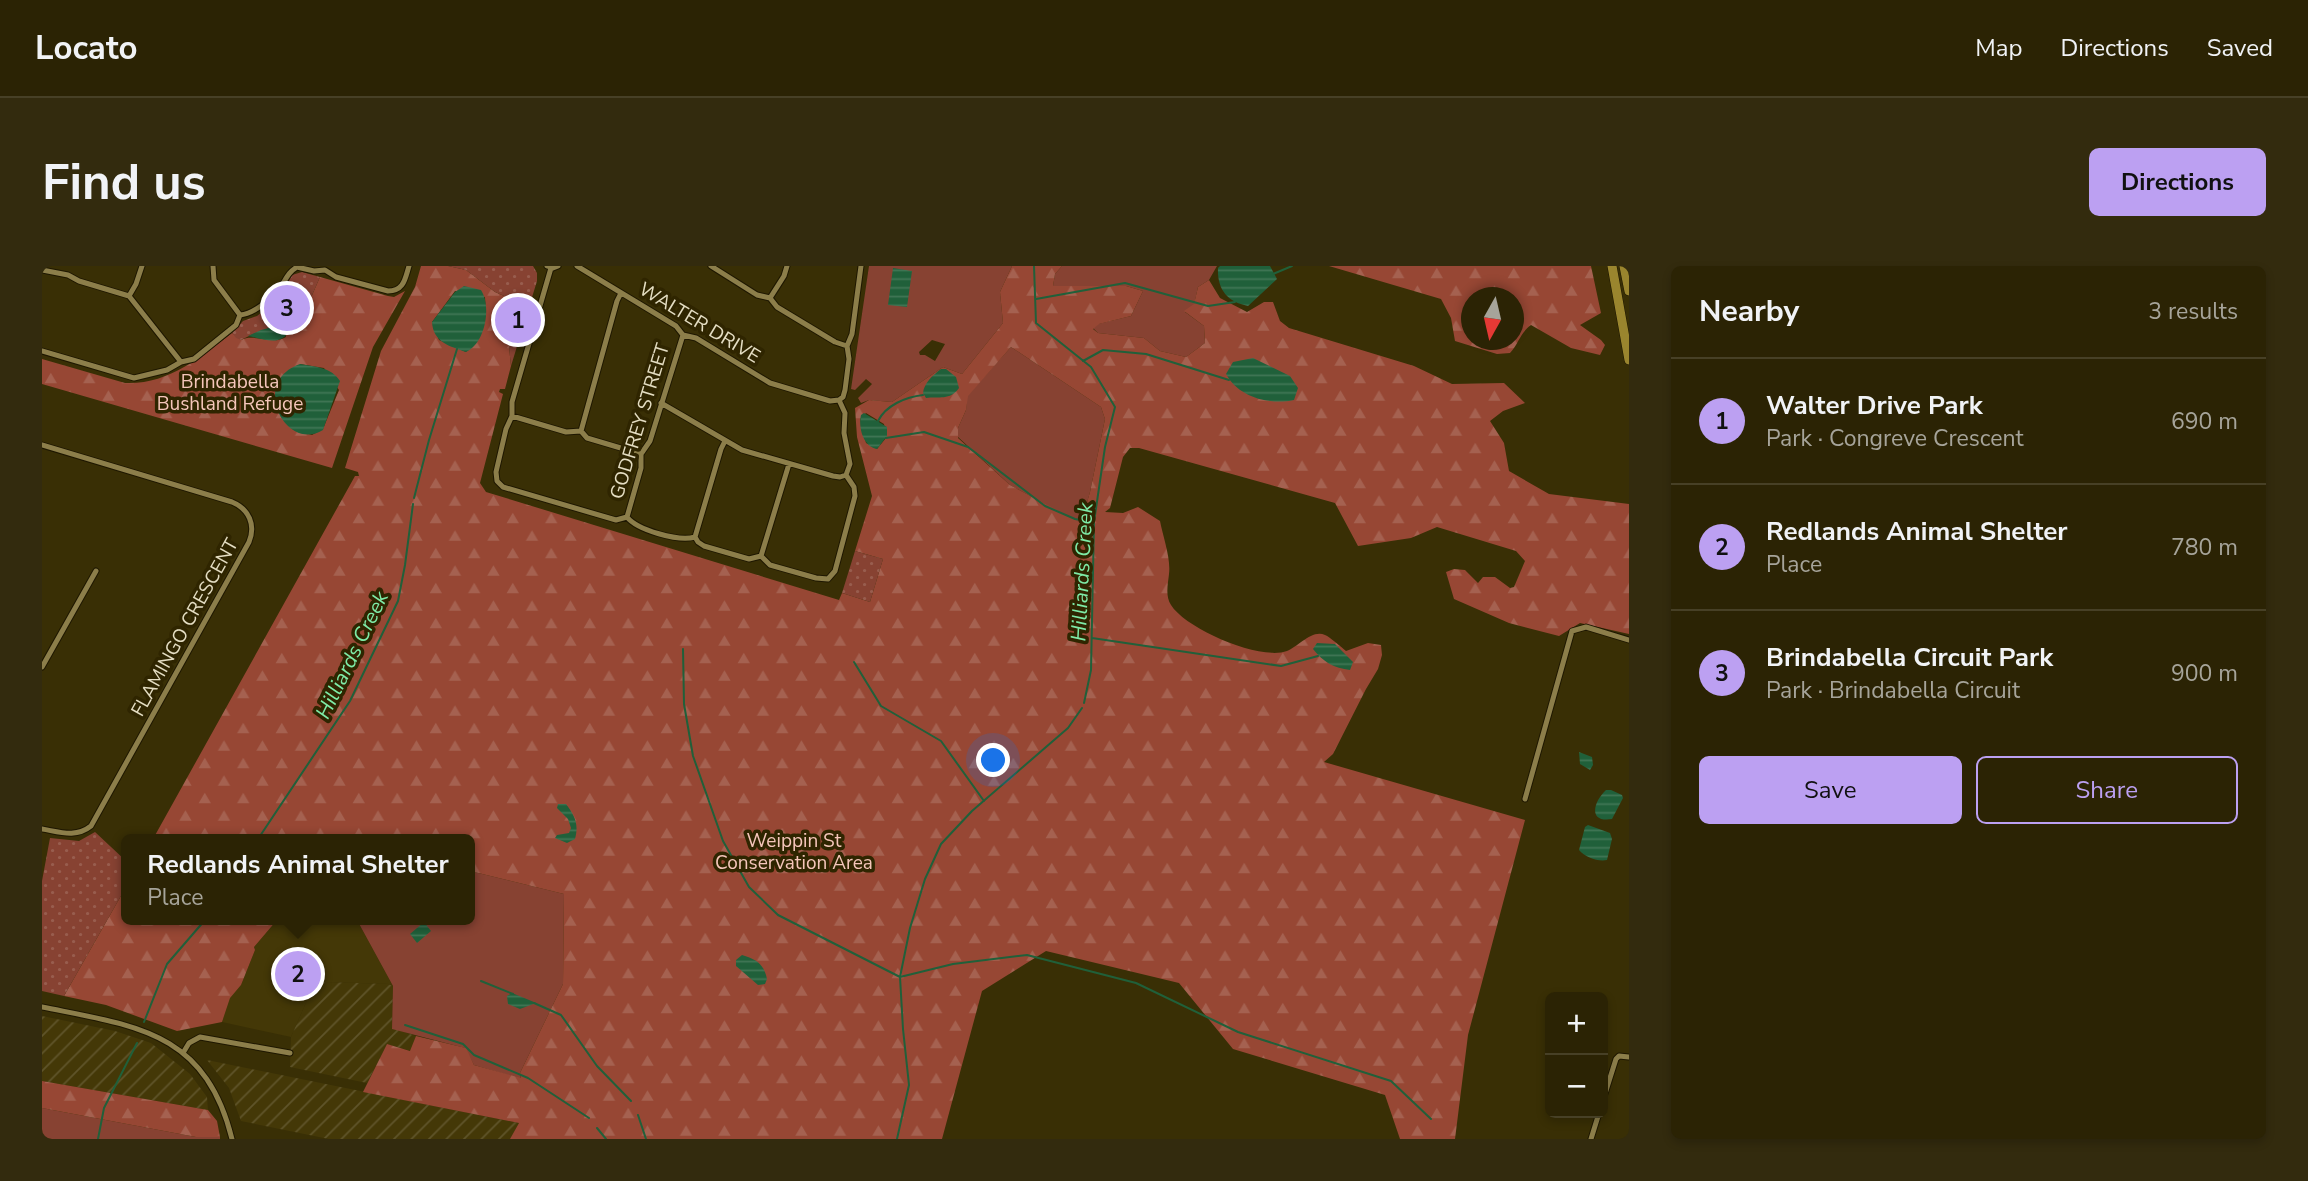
<!DOCTYPE html>
<meta charset="utf-8">
<style>
:root{--surface:#2b2304;--page:#332b0e;--text:#f1f3f6;--muted:#a6a49a;--line:#474026;--accent:#bca0f2}
body{margin:0;font-family:"Nunito Sans",sans-serif;background:var(--page);color:var(--text)}
.controls{position:absolute;right:21px;bottom:21px;display:grid;overflow:hidden;border-radius:10px;box-shadow:0 4px 10px #0003}
.controls button{width:63px;height:63px;display:grid;place-items:center;padding:0;border:0;border-bottom:2px solid var(--line);background:var(--surface);color:var(--text);font:35px sans-serif}
.compass{position:absolute;left:1419px;top:21px;width:63px;height:63px;border-radius:50%;background:var(--surface);box-shadow:0 4px 10px #0003;rotate:188deg}
.you{position:absolute;left:952px;top:495px;width:24px;height:24px;margin:-18px;border:5px solid #fff;border-radius:50%;background:#1a73e8;box-shadow:0 0 0 10px #1a73e833}
.badge{display:grid;place-items:center;width:46px;height:46px;border-radius:50%;background:var(--accent);color:#111;font-size:23px;font-weight:700}
.pin{position:absolute;translate:-50% -50%;border:4px solid #fff;box-shadow:0 2px 7px #0006}
.popup{position:absolute;left:79px;top:568px;width:354px;height:91px;box-sizing:border-box;display:grid;place-content:center;border-radius:10px;background:var(--surface);filter:drop-shadow(0 2px 5px #0005);font-size:23px;white-space:nowrap;color:var(--muted)}
.popup b{font-size:26px;color:var(--text)}
.popup::after{content:'';position:absolute;left:50%;top:100%;margin-left:-14px;border:14px solid transparent;border-top-color:var(--surface)}
.list{margin:0;padding:0;list-style:none}
h2{display:flex;justify-content:space-between;align-items:center;height:91px;margin:0;padding:0 28px;font-size:30px}
h2 small{font-size:23px;font-weight:400;color:var(--muted)}
.list li{display:grid;grid-template-columns:46px 1fr auto;gap:21px;align-items:center;box-sizing:border-box;height:126px;padding:0 28px;border-top:2px solid var(--line)}
.list b{display:block;font-size:26px;white-space:nowrap}
.list p{margin:0;font-size:23px;white-space:nowrap;color:var(--muted)}
.list em{font-size:23px;font-style:normal;color:var(--muted)}
.actions{display:flex;gap:14px;padding:21px 28px}
.actions a{flex:1;padding:16px 0;border:2px solid var(--accent);border-radius:10px;text-align:center;font-size:24px;color:var(--accent)}
.actions .main{background:var(--accent);color:#111}
.map{position:relative;flex:none;width:1587px;height:873px;overflow:hidden;border-radius:10px}
header{display:flex;align-items:center;gap:42px;box-sizing:border-box;height:98px;padding:0 35px;background:var(--surface);border-bottom:2px solid var(--line)}
header strong{font-size:33px}
nav{display:flex;gap:38px;margin-inline-start:auto;font-size:24px}
.intro{display:flex;align-items:center;justify-content:space-between;box-sizing:border-box;height:168px;padding:0 42px}
h1{margin:0;font-size:49px}
.button{padding:18px 32px;border-radius:10px;background:var(--accent);color:#111;font-size:24px;font-weight:700}
main{display:flex;gap:42px;padding:0 42px}
aside{flex:1;background:var(--surface);border-radius:10px;box-shadow:0 4px 10px #0003}
.map>svg:first-child{display:block}
.built{fill:#443807}
.industrial{fill:url(#industrial-furrows)}
.grass{fill:#874232;fill-rule:evenodd}
.forest{fill:url(#forest-firs);fill-rule:evenodd}
.park{fill:url(#park-dots)}
.water{fill:url(#water-rules)}
.lines{fill:none;stroke-linecap:round;stroke-linejoin:round}
.stream{stroke:#20603a;stroke-width:2}
.street-casing{stroke:#1e1700;stroke-width:7}
.primary-casing{stroke:#1e1700;stroke-width:10}
.street{stroke:#8c7e4a;stroke-width:5}
.primary{stroke:#9a852e;stroke-width:9}
.labels{text-anchor:middle;stroke-width:7;stroke-linejoin:round;paint-order:stroke}
.street-label{font-size:19px;fill:#e5dec3;stroke:#2f2500}
.park-label{font-size:19px;fill:#f5c6ba;stroke:#2f2500}
.water-label{font-size:21px;font-style:italic;fill:#7eeba6;stroke:#2f2500}
</style>
<header>
<strong>Locato</strong>
<nav><a>Map</a><a>Directions</a><a>Saved</a></nav>
</header>
<div class="intro"><h1>Find us</h1><a class="button">Directions</a></div>
<main>
<div class="map">
<svg width="1587" height="873" viewBox="0 0 1587 873">
<defs>
<pattern id="industrial-furrows" width="10" height="10" patternUnits="userSpaceOnUse" patternTransform="scale(1.75)"><rect width="10" height="10" fill="#443807"/><path d="M-1 1l2-2M0 10L10 0M9 11l2-2" fill="none" stroke="#5f542a"/></pattern>
<pattern id="forest-firs" width="22" height="20" patternUnits="userSpaceOnUse" patternTransform="scale(1.75)"><rect width="22" height="20" fill="#974734"/><path d="M5 1l3.5 6h-7zM16 11l3.5 6h-7z" fill="#a56150"/></pattern>
<pattern id="park-dots" width="8" height="8" patternUnits="userSpaceOnUse" patternTransform="scale(1.75)"><rect width="8" height="8" fill="#874232"/><path d="M2 2h.1M6 6h.1" fill="none" stroke="#985d4e" stroke-width="1.8" stroke-linecap="round"/></pattern>
<pattern id="water-rules" width="6" height="5" patternUnits="userSpaceOnUse" patternTransform="scale(1.75)"><rect width="6" height="5" fill="#20603a"/><path d="M0 2.5h6" fill="none" stroke="#407655"/></pattern>
</defs>
<rect width="100%" height="100%" fill="#392f05"/>
<!-- built -->
<path class="built" d="M235 654H315L351 720 346 718 282 716 267 730 249 771 180 756 188 731 199 719 213 684 212 681Z"/>
<!-- industrial -->
<path class="industrial" d="M282 716 346 718 351 720 350 762 374 770 369 785 345 778 325 817 248 801 249 771 267 730Z
M0 750 73 765 109 777 148 808 165 831 166 844 0 815Z
M165 794 477 857 468 873H287L199 855 187 822Z"/>
<!-- grass -->
<path class="grass" d="M827 0H970L958 26 961 57 920 108 901 101 850 136 827 134 819 137 816 132 830 118 824 113 813 124 809 123ZM890 74 903 78 893 95 883 89H878L877 86Z
M1020 0H1175L1167 14 1156 21 1152 39 1143 46 1162 60 1163 77 1144 91 1118 85 1102 72 1056 67 1051 62 1056 58 1089 50 1101 25 1084 20H1011L1013 8Z
M969 81 1059 141 1063 153 1048 226 1039 258 968 219 916 171V162L924 144 925 130Z
M428 605 522 628 521 718 478 807 479 813 432 799 423 782 350 763 351 720 315 654H428Z
M0 842 154 871H178V873H0Z"/>
<!-- forest -->
<path class="forest" d="M379 0H406L424 4 453 26 469 33 467 81 469 100 463 123H458L457 126 461 128 438 217 444 226 797 334 800 327 828 336 841 293 813 285 830 230 815 171 813 142 827 134 850 136 901 101 920 108 961 57 958 26 970 0H1020L1013 8 1011 20H1084L1101 25 1089 50 1057 58 1051 63 1056 67 1102 72 1118 85 1144 91 1163 77 1162 60 1142 45 1152 38 1156 21 1167 14 1178 32 1205 46 1222 36H1231L1238 55 1247 62 1372 100 1410 118 1462 117 1483 137 1461 145 1448 155 1462 177 1467 205 1507 228 1587 238V368L1538 357 1517 370 1467 357 1412 333 1404 306 1412 303 1423 304 1436 317 1441 311H1453L1468 322 1472 321 1483 295 1474 285 1395 261 1369 272 1316 280 1293 237 1097 182H1088L1081 191 1068 242 1063 246 1081 247 1096 241 1118 255C1121 271 1129 292 1127 308 1126 318 1123 330 1129 339 1144 363 1218 395 1245 385 1256 381 1270 363 1283 369 1288 371 1299 381 1304 385L1326 377 1339 379 1340 389 1336 403 1324 423 1291 488 1282 496 1483 554 1426 769 1413 873H1358L1343 829 1191 783 1137 717 1004 685 940 725 900 873H468L477 857 321 826 345 778 368 785 374 770 424 782 432 799 479 812 478 807 521 718 522 628 428 605V573H111L313 210H317L316 206 303 202 339 85 373 21ZM413 25 443 31C445 58 440 65 424 86L397 74 390 56ZM969 81 1059 141 1063 153 1048 226 1039 257 968 219 916 172V162L924 144 926 130ZM824 147 842 158 844 172 835 183 824 177 818 153Z
M1287 0H1549L1559 47 1538 59 1559 74 1563 79 1558 89 1529 82 1489 59C1478 67 1477 77 1468 87L1455 88 1413 75 1409 52 1399 33ZM1430 32H1472V74H1430Z
M278 11 346 30 352 31 363 25 331 81 290 202 0 118V93L83 117C125 119 158 92 190 67L199 74C213 67 230 80 244 71L242 58 247 59 260 52ZM258 98 282 102 297 124 281 163 270 169 252 164Z
M84 621V654H235L212 681 213 684 199 719 188 732 180 756 135 765 64 739 22 730Z
M0 815 166 844 175 855 178 871H154L0 842Z"/>
<!-- park -->
<path class="park" d="M406 0H491L495 7V15L469 100 467 81 469 33 453 26 424 4Z
M260 6 278 11 260 52 252 59C233 58 216 65 199 74L194 72 190 67 201 55 215 50 235 34 250 9Z
M813 285 841 293 828 336 800 327Z
M53 566 84 595V621L22 730 0 725V615L8 572 37 575Z"/>
<!-- water -->
<path class="water" d="M1178 0H1228L1235 13 1206 40C1185 36 1175 23 1176 2Z
M851 2 870 5 865 41 846 39Z
M422 20 439 24C450 41 443 78 424 86 407 80 391 76 390 56L413 26Z
M242 58 247 64C240 81 221 73 206 70L219 64Z
M1211 92 1248 110 1256 122 1252 134C1228 139 1197 132 1184 108L1191 96Z
M258 98C274 101 289 101 298 115L281 164C244 187 207 116 258 98Z
M899 103H904L914 111 917 122C908 135 897 130 884 132L881 127C882 117 891 109 899 103Z
M822 147 845 161V170L835 183C821 181 816 161 819 149Z
M1275 377 1293 378 1311 396 1308 404C1292 402 1281 396 1271 383Z
M1537 486 1550 491 1551 499 1548 504 1538 498Z
M1564 524H1569L1580 529 1581 532 1570 553C1545 557 1552 535 1564 524Z
M516 538H524C533 550 537 558 533 573L525 577 513 572 515 569 527 567 529 562 526 553 515 542Z
M1546 559 1568 567 1570 573 1565 594C1556 596 1543 591 1537 584L1543 561Z
M382 656 389 665 375 677 368 668Z
M700 689C714 693 722 698 725 713L723 718 716 719 694 700V694Z
M470 727 492 736 494 737 478 743 466 738 465 730Z"/>
<g class="lines">
<!-- stream -->
<path class="stream" d="M992 0 994 57 1049 101 1073 141 1063 181 1052 256 1049 404 1042 437
M1231 8 1250 0
M994 33 1083 17 1166 40 1193 36
M1041 95 1061 84 1104 88 1187 114
M836 155C844 139 864 131 881 129
M844 172 882 166 926 181 1003 240 1033 253 1051 256
M372 232 387 174 415 83
M1050 372 1239 400 1276 390
M641 383 642 438 651 490 681 575 707 621 736 649 858 711 911 698 985 689 1094 717 1196 766 1349 815 1389 853
M812 396 839 440 899 475 942 535
M216 573 308 435 356 335 363 299 371 238
M439 715 471 728
M492 737 519 749 555 800 589 835
M102 756 125 698 163 654
M363 759 421 778 432 789 486 812 547 852
M596 849 604 873
M555 862 564 873
M56 873 62 842 95 777
M855 873 867 819 861 763 858 711 868 662 883 613 899 578 930 545 1026 462 1040 442"/>
<!-- street casing -->
<g class="street-casing">
<path id="street" d="M171 0 172 14 198 49
M505 0 511 2 516 0
M535 0 634 60 641 69 654 72 728 117 788 135 797 134 801 131 803 124 807 93 805 80 810 68 819 0
M669 0 715 29 728 32 735 41 793 76 805 80
M509 2 470 136V150L464 163 454 206 455 215 461 221 574 254 585 251C595 264 637 276 653 271L656 276 662 280 707 293 719 290 728 299 774 312 786 313 793 305 813 230 812 221 804 209 808 198 802 167 803 147 797 134
M0 4 26 9 37 15 87 30 139 96
M87 30 94 18 100 0
M728 32 742 10 745 0
M0 85 92 112 125 104 139 96 152 93 194 59 198 49C213 48 231 31 240 19 245 11 247 6 255 1L272 5 283 4 294 11 346 25C362 25 363 13 367 0
M619 137 700 184 791 210 798 211 804 209
M470 150 524 166 539 165 545 172 599 188
M539 165 575 35 579 27
M0 179 190 236C207 243 214 259 207 276L49 560C34 572 18 566 0 563
M585 251 599 202V188L608 175 641 69
M653 271 679 183 683 175
M719 290 747 198
M0 401 54 305
M1483 533 1530 365 1544 361 1587 374
M0 741C94 760 163 765 190 873
M141 787 147 777 158 771 248 787
M1561 834 1574 793 1577 790 1587 791
M1549 873 1557 847"/>
</g>
<!-- primary casing -->
<g class="primary-casing">
<path id="primary" d="M1570 0 1587 94
M1582 0 1587 25"/>
</g>
<!-- street -->
<use href="#street" class="street"/>
<!-- primary -->
<use href="#primary" class="primary"/>
</g>
<g class="labels">
<!-- street labels -->
<g class="street-label">
<text transform="translate(658 56) rotate(31)" y="7">WALTER DRIVE</text>
<text transform="translate(597 155) rotate(-73)" y="7">GODFREY STREET</text>
<text transform="translate(142 361) rotate(-61)" y="7">FLAMINGO CRESCENT</text>
</g>
<!-- park labels -->
<g class="park-label">
<text x="188" y="122">Brindabella<tspan x="188" dy="22">Bushland Refuge</tspan></text>
<text x="752" y="581">Weippin St<tspan x="752" dy="22">Conservation Area</tspan></text>
</g>
<!-- water labels -->
<g class="water-label">
<text transform="translate(1040 306) rotate(-87)" y="7">Hilliards Creek</text>
<text transform="translate(310 389) rotate(-64)" y="7">Hilliards Creek</text>
</g>
</g>
</svg>
<div class="controls">
<button>+</button>
<button>−</button>
</div>
<svg class="compass" viewBox="-18 -18 36 36"><path d="M0-13l5 13h-10z" fill="#e53935"/><path d="M0 13l5-13h-10z" fill="#a6a49a"/></svg>
<div class="you"></div>
<div class="pin badge" style="left:476px;top:54px">1</div>
<div class="pin badge" style="left:256px;top:708px">2</div>
<div class="popup"><b>Redlands Animal Shelter</b>Place</div>
<div class="pin badge" style="left:245px;top:42px">3</div>
</div>
<aside>
<h2>Nearby<small>3 results</small></h2>
<ul class="list">
<li><span class="badge">1</span><div><b>Walter Drive Park</b><p>Park · Congreve Crescent</p></div><em>690 m</em></li>
<li><span class="badge">2</span><div><b>Redlands Animal Shelter</b><p>Place</p></div><em>780 m</em></li>
<li><span class="badge">3</span><div><b>Brindabella Circuit Park</b><p>Park · Brindabella Circuit</p></div><em>900 m</em></li>
</ul>
<div class="actions"><a class="main">Save</a><a>Share</a></div>
</aside>
</main>
